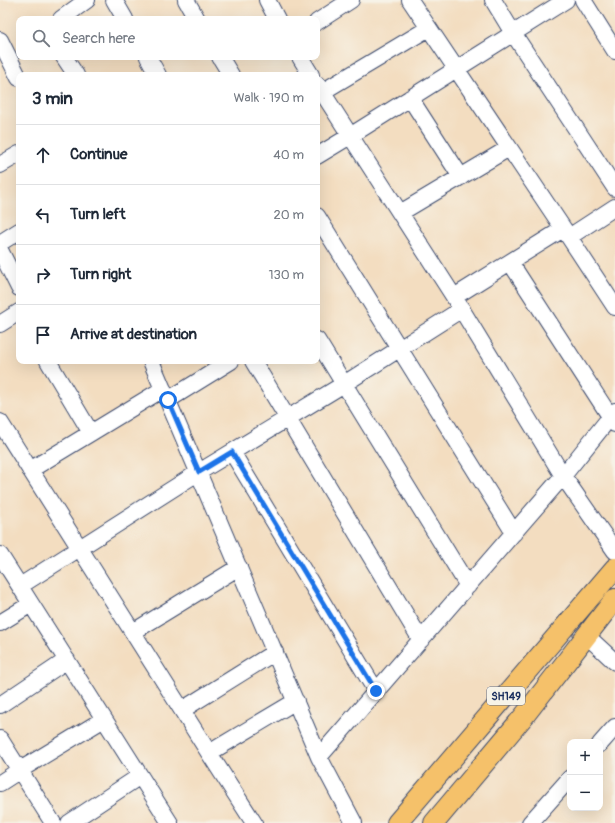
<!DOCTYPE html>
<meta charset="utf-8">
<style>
:root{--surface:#fff;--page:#f2f2f3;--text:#1f2937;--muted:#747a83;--line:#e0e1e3}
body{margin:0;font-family:Pangolin,sans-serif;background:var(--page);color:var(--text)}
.controls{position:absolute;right:12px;bottom:12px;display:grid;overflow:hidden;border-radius:8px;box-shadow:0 4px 16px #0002}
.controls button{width:36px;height:36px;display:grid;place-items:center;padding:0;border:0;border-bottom:1px solid var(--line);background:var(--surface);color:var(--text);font:20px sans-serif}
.stop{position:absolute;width:12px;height:12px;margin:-9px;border:3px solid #1a73e8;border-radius:50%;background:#fff}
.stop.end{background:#1a73e8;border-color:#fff;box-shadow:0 1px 4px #0008}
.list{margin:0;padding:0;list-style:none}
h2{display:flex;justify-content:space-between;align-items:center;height:52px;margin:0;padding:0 16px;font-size:17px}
h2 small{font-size:13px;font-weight:400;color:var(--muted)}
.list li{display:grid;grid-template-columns:26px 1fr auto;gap:12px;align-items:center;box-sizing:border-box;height:60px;padding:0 16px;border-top:1px solid var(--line)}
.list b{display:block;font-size:15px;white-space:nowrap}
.list em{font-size:13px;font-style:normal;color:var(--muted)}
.icon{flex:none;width:22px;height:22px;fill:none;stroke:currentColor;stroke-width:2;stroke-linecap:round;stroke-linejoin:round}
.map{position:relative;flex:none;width:615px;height:823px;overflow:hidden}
.search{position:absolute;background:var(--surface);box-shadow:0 4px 16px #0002;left:16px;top:16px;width:304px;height:44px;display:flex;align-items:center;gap:10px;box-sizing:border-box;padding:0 14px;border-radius:8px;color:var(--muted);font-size:15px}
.panel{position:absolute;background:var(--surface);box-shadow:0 4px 16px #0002;left:16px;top:72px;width:304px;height:292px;border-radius:8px}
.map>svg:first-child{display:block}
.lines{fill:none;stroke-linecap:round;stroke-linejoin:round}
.minor-casing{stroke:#3b496d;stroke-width:18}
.major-casing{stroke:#3b496d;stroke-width:22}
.minor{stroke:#fff;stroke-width:16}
.major{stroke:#f5c16b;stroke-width:20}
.route{stroke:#1a73e8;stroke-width:5}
.labels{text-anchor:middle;stroke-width:3;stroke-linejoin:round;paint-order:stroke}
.shield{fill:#f7f3e8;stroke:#5d6a87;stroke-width:1}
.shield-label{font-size:11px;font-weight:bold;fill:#1b2f5e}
</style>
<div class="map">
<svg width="615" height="823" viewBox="0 0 615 823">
<rect width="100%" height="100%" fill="#f7f3e8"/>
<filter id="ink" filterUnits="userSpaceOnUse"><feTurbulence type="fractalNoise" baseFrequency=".025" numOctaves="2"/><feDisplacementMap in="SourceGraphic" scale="8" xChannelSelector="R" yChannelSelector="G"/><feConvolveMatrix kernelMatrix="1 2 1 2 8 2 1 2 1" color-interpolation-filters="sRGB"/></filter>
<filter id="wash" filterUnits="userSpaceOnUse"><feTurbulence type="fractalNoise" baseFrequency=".012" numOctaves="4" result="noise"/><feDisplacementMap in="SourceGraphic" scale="16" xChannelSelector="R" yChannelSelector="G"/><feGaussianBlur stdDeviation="0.9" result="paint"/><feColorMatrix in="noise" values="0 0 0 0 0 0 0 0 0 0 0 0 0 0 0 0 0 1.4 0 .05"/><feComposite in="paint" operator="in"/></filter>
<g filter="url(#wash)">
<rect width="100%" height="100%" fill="#f3ddc0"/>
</g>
<g filter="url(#ink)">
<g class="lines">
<!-- minor casing -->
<g class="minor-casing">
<path id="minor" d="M114 0 125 19
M186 0 197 19
M267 0 277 19
M410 0 569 237
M493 0 513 33 615 188
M583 0 615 51
M61 19 87 0
M317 22 351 0
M0 40 19 78
M64 57 76 75
M148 57 158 75
M220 57 231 75
M300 57 311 75
M317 84 454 297 563 476 615 551
M322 92 429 28
M410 98 461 177
M317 156 350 136 566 0
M0 165 19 154
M615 207 569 237 615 307
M400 213 509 148
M317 216 514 533
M0 243 19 231
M0 250 19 288
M510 262 615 424
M454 297 563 229
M0 324 19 312
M317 340 468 586
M48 361 91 433
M151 361 319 757 354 823
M253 361 421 640
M168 400 231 361
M0 422 209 753 254 823
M232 452 376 691
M30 470 163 389
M0 555 170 823
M20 586 199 472 344 384 462 309
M0 623 31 604
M133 632 239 567
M587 636 615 662
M0 705 67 660
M182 710 275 652
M0 739 53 823
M600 744 615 727
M209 753 296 701
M319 757 563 476 615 411
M0 783 20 770 104 719
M69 823 140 776
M530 823 570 778"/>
</g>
<!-- major casing -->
<g class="major-casing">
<path id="major" d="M397 823 615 568
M434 823 524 716 615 599"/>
</g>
<!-- minor -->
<use href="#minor" class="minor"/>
<!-- major -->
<use href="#major" class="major"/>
</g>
</g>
<g class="lines" filter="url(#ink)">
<!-- route -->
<path class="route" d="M168 400 199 472 232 452 376 691"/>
</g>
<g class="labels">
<!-- shield labels -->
<rect class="shield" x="487" y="687" width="38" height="18" rx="3"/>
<g class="shield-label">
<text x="506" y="700">SH149</text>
</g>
</g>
</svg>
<div class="controls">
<button>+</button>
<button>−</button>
</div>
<div class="stop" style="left:168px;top:400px"></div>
<div class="stop end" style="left:376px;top:691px"></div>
<div class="search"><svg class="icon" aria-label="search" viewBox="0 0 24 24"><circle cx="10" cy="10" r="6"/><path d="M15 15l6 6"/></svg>Search here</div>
<section class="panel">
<h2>3 min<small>Walk · 190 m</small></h2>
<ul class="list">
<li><svg class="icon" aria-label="ahead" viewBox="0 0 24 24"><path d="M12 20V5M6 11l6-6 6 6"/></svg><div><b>Continue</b></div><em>40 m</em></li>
<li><svg class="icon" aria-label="left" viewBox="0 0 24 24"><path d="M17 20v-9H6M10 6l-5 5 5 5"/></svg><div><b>Turn left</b></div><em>20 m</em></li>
<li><svg class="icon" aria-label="right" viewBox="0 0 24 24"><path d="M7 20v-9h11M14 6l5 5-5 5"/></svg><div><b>Turn right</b></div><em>130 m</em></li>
<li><svg class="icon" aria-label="arrive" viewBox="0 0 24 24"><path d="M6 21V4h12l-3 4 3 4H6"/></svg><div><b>Arrive at destination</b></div></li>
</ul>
</section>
</div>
